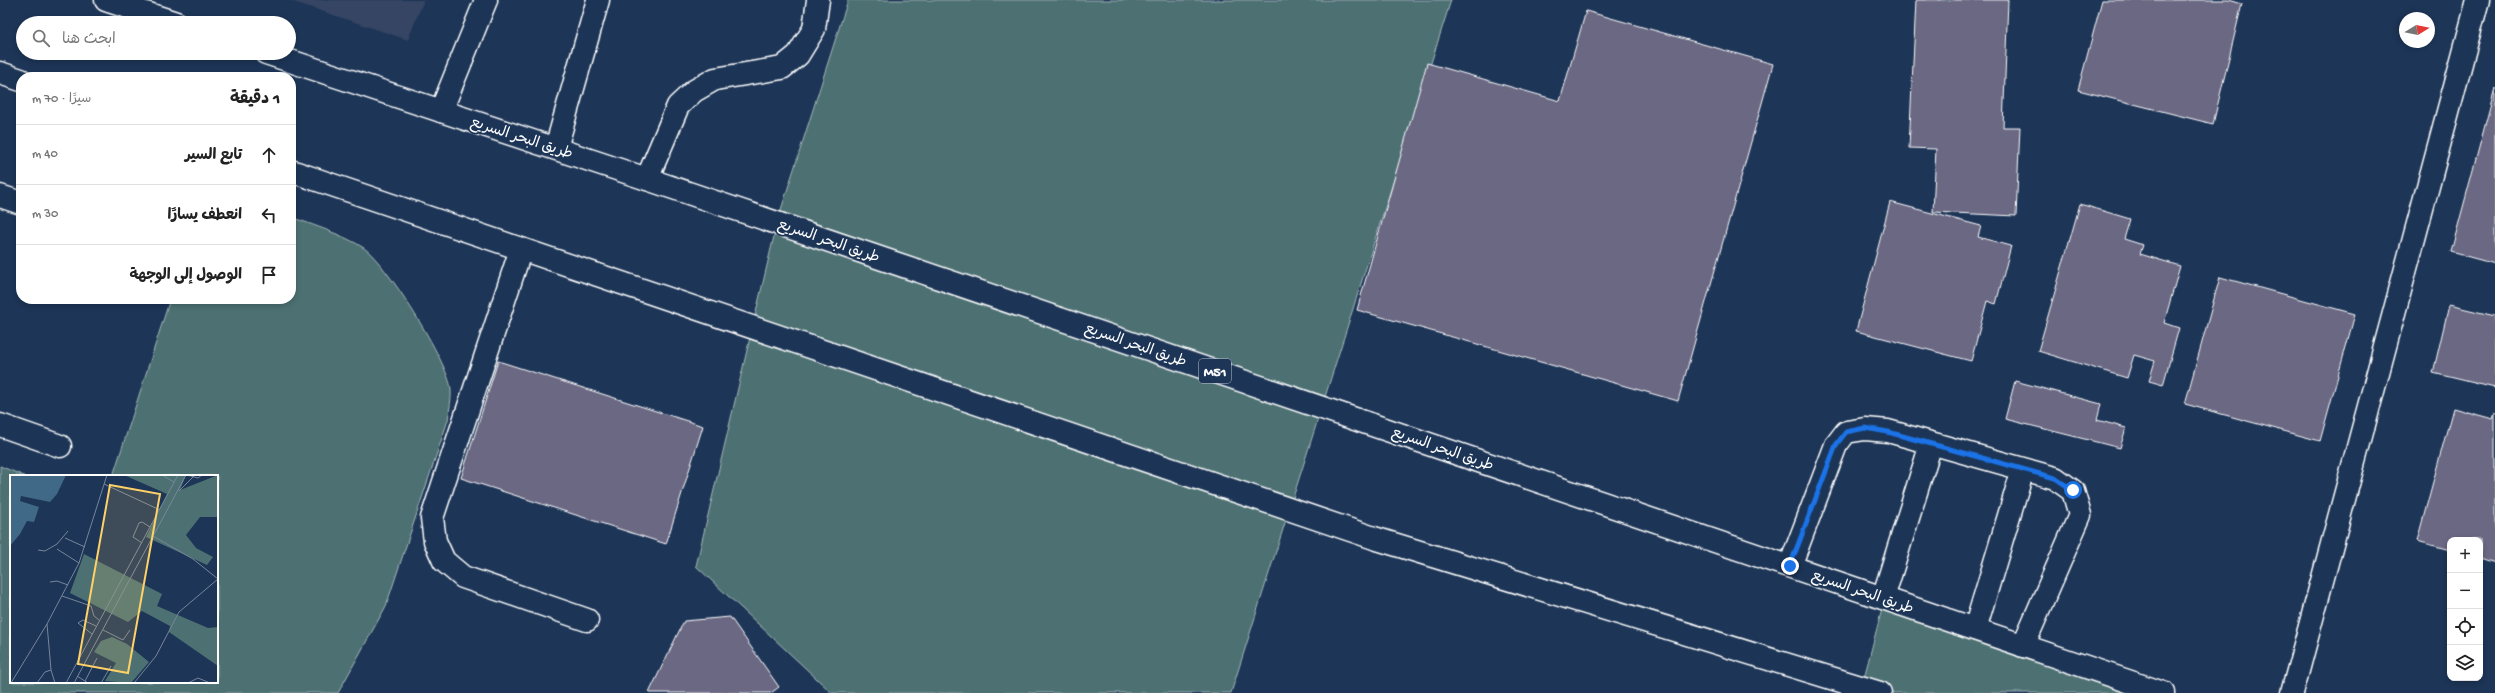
<!DOCTYPE html>
<html lang="ar">
<meta charset="utf-8">
<style>
:root{--surface:#fff;--page:#f6f6f6;--text:#222;--muted:#767676;--line:#e0e0e0}
body{margin:0;font-family:"Gochi Hand","Playpen Sans Arabic",sans-serif;background:var(--page);color:var(--text);direction:rtl}
.controls{position:absolute;right:12px;bottom:12px;display:grid;overflow:hidden;border-radius:8px;box-shadow:0 2px 6px #0003}
.controls button{width:36px;height:36px;display:grid;place-items:center;padding:0;border:0;border-bottom:1px solid var(--line);background:var(--surface);color:var(--text);font:20px sans-serif}
.compass{position:absolute;left:2399px;top:12px;width:36px;height:36px;border-radius:50%;background:var(--surface);box-shadow:0 2px 6px #0003;rotate:80deg}
.stop{position:absolute;width:12px;height:12px;margin:-9px;border:3px solid #1a73e8;border-radius:50%;background:#fff}
.stop.end{background:#1a73e8;border-color:#fff;box-shadow:0 1px 4px #0008}
.list{margin:0;padding:0;list-style:none}
h2{display:flex;justify-content:space-between;align-items:center;height:52px;margin:0;padding:0 16px;font-size:17px}
h2 small{font-size:13px;font-weight:400;color:var(--muted)}
.list li{display:grid;grid-template-columns:26px 1fr auto;gap:12px;align-items:center;box-sizing:border-box;height:60px;padding:0 16px;border-top:1px solid var(--line)}
.list b{display:block;font-size:15px;white-space:nowrap}
.list em{font-size:13px;font-style:normal;color:var(--muted)}
.icon{flex:none;width:22px;height:22px;fill:none;stroke:currentColor;stroke-width:2;stroke-linecap:round;stroke-linejoin:round}
.map{position:relative;flex:none;width:2495px;height:693px;overflow:hidden;direction:ltr}
.search{position:absolute;background:var(--surface);box-shadow:0 2px 6px #0003;left:16px;top:16px;width:280px;height:44px;display:flex;align-items:center;gap:10px;box-sizing:border-box;padding:0 14px;border-radius:22px;color:var(--muted);font-size:15px}
.panel{position:absolute;background:var(--surface);box-shadow:0 2px 6px #0003;left:16px;top:72px;width:280px;height:232px;border-radius:16px;direction:rtl}
.map>svg:first-child{display:block}
.built{fill:#344464}
.green{fill:#4d7173;stroke:#a6b8b9}
.building{fill:#6b6783;stroke:#fff}
.lines{fill:none;stroke-linecap:round;stroke-linejoin:round}
.minor-casing{stroke:#fff;stroke-width:25}
.highway-casing{stroke:#fff;stroke-width:25}
.minor{stroke:#1d3557;stroke-width:22}
.highway{stroke:#1d3557;stroke-width:22}
.route{stroke:#1a73e8;stroke-width:5}
.labels{text-anchor:middle;stroke-width:3.5;stroke-linejoin:round;paint-order:stroke}
.shield{fill:#1d3557;stroke:#bbc2cd;stroke-width:1}
.shield-label{font-size:14px;font-weight:bold;fill:#fff}
.street-label{font-size:15px;fill:#fff;stroke:#1d3557}
.inset-road{fill:none;stroke:#77869a;stroke-width:1}
.view{fill:#ffd166;fill-opacity:0.15;stroke:#ffd166;stroke-width:2}
.inset-edge{fill:none;stroke:#fff;stroke-width:2}
</style>
<div class="map">
<svg width="2495" height="693" viewBox="0 0 2495 693">
<rect width="100%" height="100%" fill="#1d3557"/>
<filter id="ink" filterUnits="userSpaceOnUse"><feTurbulence type="fractalNoise" baseFrequency=".025" numOctaves="2"/><feDisplacementMap in="SourceGraphic" scale="8" xChannelSelector="R" yChannelSelector="G"/><feConvolveMatrix kernelMatrix="1 2 1 2 8 2 1 2 1" color-interpolation-filters="sRGB"/></filter>
<g filter="url(#ink)">
<!-- built -->
<path class="built" d="M288 0H424L408 40Z"/>
<!-- green -->
<path class="green" d="M848 0H1451L1231 693H832L696 566 778 219Z
M291 217C313 225 344 235 364 248 387 264 448 362 451 389 452 399 449 410 448 420L386 606 338 693H0V466L24 476H11V682H217V476H113L170 299H291Z
M1883 605 2172 693H1860Z"/>
<!-- building -->
<path class="building" d="M1916 0H2008L2003 127H2020L2016 216 1933 212 1936 149 1909 148Z
M2102 0H2229L2242 4 2213 124 2078 90Z
M1586 11 1773 64 1678 401 1357 310 1427 63 1560 101Z
M2495 88V264L2451 252Z
M1890 202 1981 226 1978 237 2011 246 1996 304 1987 301 1971 361 1856 331Z
M2080 204 2130 219 2124 239 2143 245 2140 254 2180 266 2164 323 2179 328 2163 385 2149 381 2155 361 2134 355 2127 378 2038 351Z
M2220 277 2355 314 2320 441 2185 404Z
M2449 305 2495 316V388L2433 373Z
M498 361 703 426 666 544 461 478Z
M2015 381 2101 404 2097 420 2126 428 2120 448 2005 419Z
M2453 408 2493 419 2495 413V563L2480 558V540H2450V550L2417 541Z
M730 617 779 687 771 693H649L684 621Z"/>
<g class="lines">
<!-- minor casing -->
<g class="minor-casing">
<path id="minor" d="M441 111 486 0
M556 148 598 0
M647 179 678 106 694 91 715 79 782 68 798 55 814 29 818 0
M0 196 21 203
M521 249 432 518 435 541 444 561 463 577 587 620
M0 425 60 446
M1790 566 1836 445 1846 432 1865 429 1888 431 2055 478 2073 491 2080 515 2023 646
M1883 598 1931 444
M1975 629 2023 469
M2292 693 2478 0"/>
</g>
<!-- highway casing -->
<g class="highway-casing">
<path id="highway" d="M106 0 176 23
M266 53 647 179 2163 693
M0 73 21 80
M291 171 1374 538 1880 693"/>
</g>
<!-- minor -->
<use href="#minor" class="minor"/>
<!-- highway -->
<use href="#highway" class="highway"/>
</g>
</g>
<g class="lines" filter="url(#ink)">
<!-- route -->
<path class="route" d="M1790 566 1836 445 1846 432 1865 428 1888 432 2055 478 2073 490"/>
</g>
<g class="labels">
<!-- shield labels -->
<rect class="shield" x="1199" y="359" width="32" height="24" rx="3"/>
<g class="shield-label">
<text x="1215" y="376">M51</text>
</g>
<!-- street labels -->
<g class="street-label">
<text transform="translate(522 137) rotate(18)" y="5">طريق البحر السريع</text>
<text transform="translate(829 240) rotate(19)" y="5">طريق البحر السريع</text>
<text transform="translate(1136 344) rotate(19)" y="5">طريق البحر السريع</text>
<text transform="translate(1443 448) rotate(19)" y="5">طريق البحر السريع</text>
<text transform="translate(1863 591) rotate(19)" y="5">طريق البحر السريع</text>
</g>
</g>
<!-- overview -->
<g transform="translate(10 475)">
<rect width="208" height="208" fill="#1d3557"/>
<path d="M114 0H176L170 15 208 0V42H190L176 60 186 73 203 82 197 90 136 62 157 19ZM74 79 152 119 147 131 198 153 208 152V191L159 157 160 151 132 136 118 147 60 118ZM102 162 117 169 139 187 121 208 95 206 106 188 84 177 91 166Z" fill="#4d7173"/>
<path d="M0 0H56L47 19 40 27 11 21 10 26 29 32 24 47 17 46 10 59 0 71Z" fill="#406987"/>
<path class="inset-road" d="M152 0 164 7M177 0 188 3 192 0M94 9 150 35M169 16 185 0M143 61 183 84 208 104M55 63 75 72M132 68 123 62 129 48 132 47 140 52M47 74 69 88M28 75 35 76 47 69 58 56M40 107 47 106 58 110M52 121 81 131 84 141 89 145M37 149 41 195 45 208M93 155 113 165 120 155M82 159 68 148 73 145 86 151M67 201 78 208M75 206 87 183M1 208 37 149 69 88 97 0M27 208 35 197 41 195M56 208 168 0M64 208 176 0M91 208 101 191M124 208 146 181 169 137 208 104M178 208 188 203 200 208"/>
<path class="view" d="M100 10 150 19 118 198 68 189Z"/>
<rect width="208" height="208" class="inset-edge"/>
</g>
</svg>
<div class="controls">
<button>+</button>
<button>−</button>
<button><svg class="icon" aria-label="locate" viewBox="0 0 24 24"><circle cx="12" cy="12" r="6"/><path d="M12 2v4M12 18v4M2 12h4M18 12h4"/></svg></button>
<button><svg class="icon" aria-label="layers" viewBox="0 0 24 24"><path d="M12 4l9 5-9 5-9-5zM3 14l9 5 9-5"/></svg></button>
</div>
<svg class="compass" viewBox="-18 -18 36 36"><path d="M0-13l5 13h-10z" fill="#e53935"/><path d="M0 13l5-13h-10z" fill="#767676"/></svg>
<div class="stop" style="left:2073px;top:490px"></div>
<div class="stop end" style="left:1790px;top:566px"></div>
<div class="search"><svg class="icon" aria-label="search" viewBox="0 0 24 24"><circle cx="10" cy="10" r="6"/><path d="M15 15l6 6"/></svg>ابحث هنا</div>
<section class="panel">
<h2>1 دقيقة<small>سيرًا · 70 m</small></h2>
<ul class="list">
<li><svg class="icon" aria-label="ahead" viewBox="0 0 24 24"><path d="M12 20V5M6 11l6-6 6 6"/></svg><div><b>تابع السير</b></div><em>40 m</em></li>
<li><svg class="icon" aria-label="left" viewBox="0 0 24 24"><path d="M17 20v-9H6M10 6l-5 5 5 5"/></svg><div><b>انعطف يسارًا</b></div><em>30 m</em></li>
<li><svg class="icon" aria-label="arrive" viewBox="0 0 24 24"><path d="M6 21V4h12l-3 4 3 4H6"/></svg><div><b>الوصول إلى الوجهة</b></div></li>
</ul>
</section>
</div>
